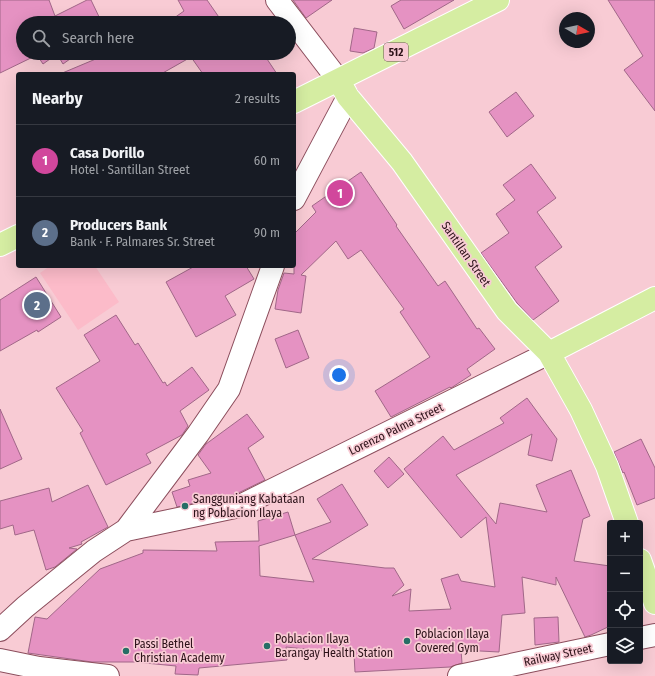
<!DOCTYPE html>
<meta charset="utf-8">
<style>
:root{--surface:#171b24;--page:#242831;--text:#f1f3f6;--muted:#9ea1a6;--line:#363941;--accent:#96b7b5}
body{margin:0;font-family:"Fira Sans Condensed",sans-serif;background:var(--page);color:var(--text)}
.controls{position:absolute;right:12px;bottom:12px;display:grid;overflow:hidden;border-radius:4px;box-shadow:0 4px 16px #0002}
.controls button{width:36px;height:36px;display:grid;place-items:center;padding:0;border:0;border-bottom:1px solid var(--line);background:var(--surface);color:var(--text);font:20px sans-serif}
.compass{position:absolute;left:559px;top:12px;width:36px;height:36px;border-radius:50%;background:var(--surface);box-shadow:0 4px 16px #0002;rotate:99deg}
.you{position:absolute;left:339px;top:375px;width:14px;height:14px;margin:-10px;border:3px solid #fff;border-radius:50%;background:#1a73e8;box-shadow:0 0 0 6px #1a73e833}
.badge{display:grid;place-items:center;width:26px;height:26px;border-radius:50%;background:var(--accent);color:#fff;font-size:13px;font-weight:700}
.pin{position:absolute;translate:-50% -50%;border:2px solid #fff;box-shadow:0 1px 4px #0006}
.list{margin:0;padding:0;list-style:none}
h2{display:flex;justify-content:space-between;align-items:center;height:52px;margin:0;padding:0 16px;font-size:17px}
h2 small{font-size:13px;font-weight:400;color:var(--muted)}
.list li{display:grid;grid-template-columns:26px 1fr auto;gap:12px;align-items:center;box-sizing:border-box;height:72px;padding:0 16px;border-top:1px solid var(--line)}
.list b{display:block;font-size:15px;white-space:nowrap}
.list p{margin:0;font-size:13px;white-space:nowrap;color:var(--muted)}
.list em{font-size:13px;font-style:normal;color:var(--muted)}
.icon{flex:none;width:22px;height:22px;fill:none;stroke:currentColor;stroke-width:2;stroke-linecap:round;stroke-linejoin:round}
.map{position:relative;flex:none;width:655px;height:676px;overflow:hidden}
.search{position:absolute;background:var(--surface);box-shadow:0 4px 16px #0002;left:16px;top:16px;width:280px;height:44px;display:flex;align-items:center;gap:10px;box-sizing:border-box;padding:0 14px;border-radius:22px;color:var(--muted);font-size:15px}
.panel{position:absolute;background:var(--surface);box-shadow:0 4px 16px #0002;left:16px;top:72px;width:280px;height:196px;border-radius:4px}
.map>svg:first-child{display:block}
.built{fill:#fcbbc9}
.building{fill:#e592c2;stroke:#a16788;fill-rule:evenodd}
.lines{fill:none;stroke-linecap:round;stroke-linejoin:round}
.minor-casing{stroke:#8b4d5c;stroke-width:24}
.major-casing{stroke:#fff;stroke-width:24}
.minor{stroke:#fff;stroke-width:22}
.major{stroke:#d5eda2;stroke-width:22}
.poi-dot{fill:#266e66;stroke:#f8cbd4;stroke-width:1.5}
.labels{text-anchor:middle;stroke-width:3.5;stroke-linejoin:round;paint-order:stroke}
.shield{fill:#f8cbd4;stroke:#694a51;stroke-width:1}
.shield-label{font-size:11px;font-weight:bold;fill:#2c1219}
.street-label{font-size:12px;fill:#2c1219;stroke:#f8cbd4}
.poi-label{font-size:12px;fill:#2c1219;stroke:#f8cbd4;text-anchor:start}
</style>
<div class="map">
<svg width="655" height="676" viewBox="0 0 655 676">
<rect width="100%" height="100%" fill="#f8cbd4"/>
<!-- built -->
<path class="built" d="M50 266H95L119 302 78 330 40 273Z"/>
<!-- building -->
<path class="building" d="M0 0H49L55 16 87 0H91L102 23H23V53L77 54 63 64 57 54 43 64 37 55 0 73Z
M178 0H207L223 23H167L184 11Z
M293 0H332L306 18Z
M401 0H454L404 29 391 6Z
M608 0H655V111L624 70 643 56Z
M354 28 377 32 374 48 363 53 350 51Z
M110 53H263L277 74H203L191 57 161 74H60Z
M516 92 534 116 507 137 489 112Z
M531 164 556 198 537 212 562 247 535 267 559 301 533 320 517 303 481 253 509 233 496 214 515 200 503 185Z
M361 172 397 225 396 226 438 286 445 281 477 329 479 328 495 349 467 369 471 375 451 388 450 387 391 417 375 391 430 357 400 312 404 309 361 250 348 259 336 241 301 275 306 276 301 313 275 309 278 290 284 273 294 274V234L316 212 312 206Z
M195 266H246L254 279 225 296 236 315 196 337 166 282Z
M36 277 61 317 38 332 37 330 0 351V300Z
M116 315 135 345 138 343 163 383 165 382 167 386 192 367 209 390 180 411 188 426 182 435 146 454 151 463 106 485 80 433 83 431 56 388 100 361 84 335Z
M298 330 309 358 286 368 275 339Z
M527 398 557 439 552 461 528 455 532 434 456 475 496 524 500 503 547 512 536 485 571 470 590 516 583 519 574 561 610 566V626L591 635 585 637 556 577V585L522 577 525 613 502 615 499 652 461 650 462 663 450 667 355 672 354 654 286 647 287 660 199 668 198 675 175 674 176 666 135 662H92L28 653 35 617 47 619 100 569 143 553V550L217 551 215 542 259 541 258 521 288 512 295 535 331 522 317 499 342 484 368 525 312 559 385 568H394L404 585 392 596 411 589 409 611 451 609 441 579 458 574 461 581 495 587 486 517 461 538 404 469 443 436 454 450 504 423 500 418ZM295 535 314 582 260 576 259 546Z
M0 409 22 459 0 469Z
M247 414 264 437 248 448 265 480 236 494 177 507 172 492 190 486 188 480 211 473 198 455 206 444Z
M641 439 655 468V498L637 505 624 472 623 473 614 452Z
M389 457 404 474 388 488 374 471Z
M88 485 108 527 81 542 82 544 69 548 77 549 55 567 46 570 34 530 15 535 13 525 0 529V501L49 488 52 502Z
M558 617 559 642 535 645 534 618Z"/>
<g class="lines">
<!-- minor casing -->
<g class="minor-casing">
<path id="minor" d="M277 0 339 81
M294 199 348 97
M126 530 240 506 549 353
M0 630 25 607 94 551 126 530 198 434 229 389 273 266
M640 638 655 635
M0 660 39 668 108 676
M459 676 610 644"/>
</g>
<!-- major casing -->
<g class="major-casing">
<path id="major" d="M339 81 348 97 402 162 507 311 549 353 581 410 607 466 627 523
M294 102 498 0
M0 245 18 236
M549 353 655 298
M640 560 655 603"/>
</g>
<!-- minor -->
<use href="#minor" class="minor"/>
<!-- major -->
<use href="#major" class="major"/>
</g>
<!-- markers -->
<g class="poi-dot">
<circle cx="185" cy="506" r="4"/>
<circle cx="407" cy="641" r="4"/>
<circle cx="267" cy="646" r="4"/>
<circle cx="126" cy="651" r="4"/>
</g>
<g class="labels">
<!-- shield labels -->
<rect class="shield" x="384" y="43" width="24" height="18" rx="3"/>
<g class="shield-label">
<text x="396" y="56">512</text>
</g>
<!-- street labels -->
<g class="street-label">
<text transform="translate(466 254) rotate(55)" y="4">Santillan Street</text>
<text transform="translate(396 429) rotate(-26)" y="4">Lorenzo Palma Street</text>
<text transform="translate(558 655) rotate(-12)" y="4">Railway Street</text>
</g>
<!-- poi labels -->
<g class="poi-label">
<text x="193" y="503">Sangguniang Kabataan<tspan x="193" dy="14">ng Poblacion Ilaya</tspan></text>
<text x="415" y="638">Poblacion Ilaya<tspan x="415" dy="14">Covered Gym</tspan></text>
<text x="275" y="643">Poblacion Ilaya<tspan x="275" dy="14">Barangay Health Station</tspan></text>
<text x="134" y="648">Passi Bethel<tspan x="134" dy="14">Christian Academy</tspan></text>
</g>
</g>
</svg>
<div class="controls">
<button>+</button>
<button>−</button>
<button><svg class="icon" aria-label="locate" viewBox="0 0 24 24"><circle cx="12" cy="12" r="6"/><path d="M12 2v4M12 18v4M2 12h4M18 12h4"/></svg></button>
<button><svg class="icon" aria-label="layers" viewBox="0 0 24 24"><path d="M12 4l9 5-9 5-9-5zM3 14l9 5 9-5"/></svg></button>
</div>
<svg class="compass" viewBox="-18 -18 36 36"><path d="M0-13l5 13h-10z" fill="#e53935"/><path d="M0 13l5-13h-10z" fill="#9ea1a6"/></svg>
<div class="you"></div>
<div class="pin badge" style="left:340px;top:193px;background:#d1479c">1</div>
<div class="pin badge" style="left:37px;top:305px;background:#5c6f8a">2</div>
<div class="search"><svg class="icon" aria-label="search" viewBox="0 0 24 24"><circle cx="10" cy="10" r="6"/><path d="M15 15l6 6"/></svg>Search here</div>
<section class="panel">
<h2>Nearby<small>2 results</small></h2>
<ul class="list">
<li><span class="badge" style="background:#d1479c">1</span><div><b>Casa Dorillo</b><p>Hotel · Santillan Street</p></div><em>60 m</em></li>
<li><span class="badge" style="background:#5c6f8a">2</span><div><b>Producers Bank</b><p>Bank · F. Palmares Sr. Street</p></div><em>90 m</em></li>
</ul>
</section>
</div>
